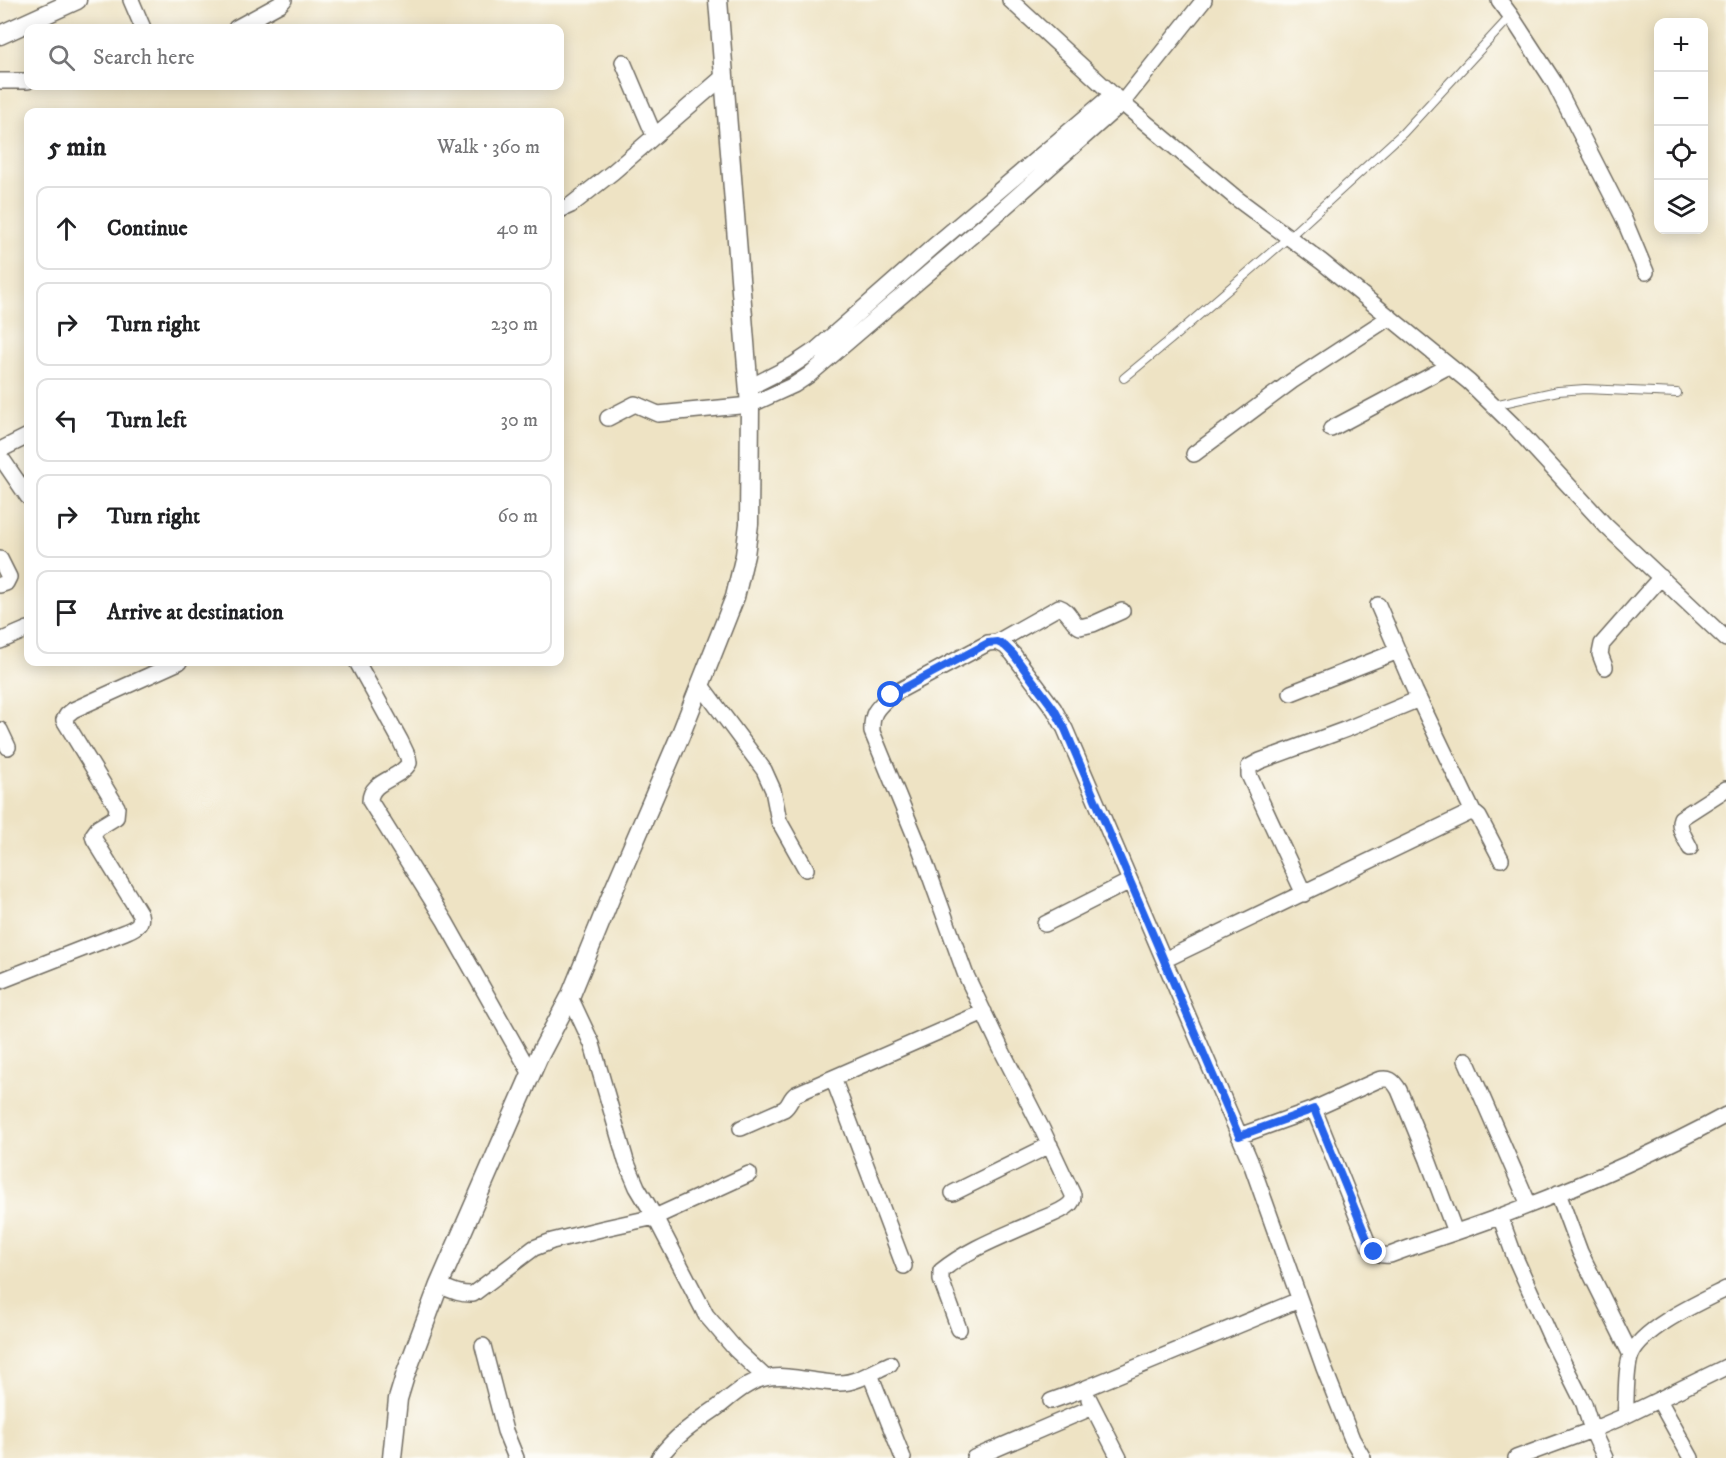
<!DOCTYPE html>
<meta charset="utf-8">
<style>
:root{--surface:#fff;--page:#f2f2f2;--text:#202124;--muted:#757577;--line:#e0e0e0}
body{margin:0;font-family:"IM FELL DW Pica",serif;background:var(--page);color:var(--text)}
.controls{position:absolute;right:18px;top:18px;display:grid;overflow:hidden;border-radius:12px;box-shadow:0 3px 15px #0003}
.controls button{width:54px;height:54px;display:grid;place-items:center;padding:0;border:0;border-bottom:2px solid var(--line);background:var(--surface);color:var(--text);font:30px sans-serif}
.stop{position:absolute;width:18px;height:18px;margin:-14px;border:4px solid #2563eb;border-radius:50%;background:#fff}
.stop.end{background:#2563eb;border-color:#fff;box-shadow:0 2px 6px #0008}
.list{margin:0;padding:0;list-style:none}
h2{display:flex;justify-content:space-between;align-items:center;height:78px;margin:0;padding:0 24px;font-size:26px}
h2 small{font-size:20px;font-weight:400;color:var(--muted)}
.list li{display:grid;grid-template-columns:39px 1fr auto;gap:18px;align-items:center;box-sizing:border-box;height:84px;margin:0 12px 12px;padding:0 12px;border:2px solid var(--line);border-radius:12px}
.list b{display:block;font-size:22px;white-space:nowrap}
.list em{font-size:20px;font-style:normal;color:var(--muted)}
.icon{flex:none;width:33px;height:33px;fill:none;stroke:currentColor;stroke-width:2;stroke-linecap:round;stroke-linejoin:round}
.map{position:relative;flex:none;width:1726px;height:1458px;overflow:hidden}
.search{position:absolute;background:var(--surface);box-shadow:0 3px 15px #0003;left:24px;top:24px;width:540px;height:66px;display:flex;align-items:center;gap:15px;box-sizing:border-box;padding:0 21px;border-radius:12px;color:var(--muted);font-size:22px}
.panel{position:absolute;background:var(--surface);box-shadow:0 3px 15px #0003;left:24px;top:108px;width:540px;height:558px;border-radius:12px}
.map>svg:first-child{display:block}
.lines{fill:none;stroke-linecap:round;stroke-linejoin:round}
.service-casing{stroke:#6f6b61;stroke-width:10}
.minor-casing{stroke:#6f6b61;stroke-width:18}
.tertiary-casing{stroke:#6f6b61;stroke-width:21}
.service{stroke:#fff;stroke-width:8}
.minor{stroke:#fff;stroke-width:15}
.tertiary{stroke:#fff;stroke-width:18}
.route{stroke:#2563eb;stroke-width:8}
</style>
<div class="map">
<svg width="1726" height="1458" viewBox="0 0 1726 1458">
<rect width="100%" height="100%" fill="#fdfcf7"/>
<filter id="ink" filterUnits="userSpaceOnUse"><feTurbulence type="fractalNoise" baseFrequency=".0167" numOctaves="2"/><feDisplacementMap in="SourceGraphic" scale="12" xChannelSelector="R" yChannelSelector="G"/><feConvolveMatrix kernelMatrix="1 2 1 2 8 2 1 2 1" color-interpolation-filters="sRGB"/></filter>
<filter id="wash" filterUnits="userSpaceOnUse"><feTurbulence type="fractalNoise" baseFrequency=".008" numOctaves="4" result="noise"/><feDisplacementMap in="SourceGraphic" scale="24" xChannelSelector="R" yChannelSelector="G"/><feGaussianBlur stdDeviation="1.35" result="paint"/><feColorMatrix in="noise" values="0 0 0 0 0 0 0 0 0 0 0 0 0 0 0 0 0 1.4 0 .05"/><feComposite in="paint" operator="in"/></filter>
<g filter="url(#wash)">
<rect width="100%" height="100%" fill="#eee3c4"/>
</g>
<g filter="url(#ink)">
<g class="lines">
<!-- service casing -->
<g class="service-casing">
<path id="service" d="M1124 378 1170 340 1289 237 1403 133 1511 16
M1494 405 1558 391 1585 389 1677 393"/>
</g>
<!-- minor casing -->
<g class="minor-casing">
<path id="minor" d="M131 0 143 28
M1010 0 1122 103 1236 198 1322 262 1469 382 1513 425 1606 526 1726 639
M1499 0 1511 16 1554 82 1623 217 1646 272
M236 28 280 4 284 0
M623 62 654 135
M0 81H28
M560 210 571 205 613 172 723 77
M748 388 793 365 817 349 934 246 1113 94
M608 418 635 404 658 414 750 405 794 385 809 375 988 222 1122 103 1204 0
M1331 429 1449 366
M0 450 28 436
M1194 454 1292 381 1390 317
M0 456 28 497
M0 559 9 577 6 583 0 585
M1378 605 1415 691 1473 812
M0 641 28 629
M997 642 1059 607C1069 610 1071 622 1080 627L1093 624 1122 611
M357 662 400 740 408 757 409 763C401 779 370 780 370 801L445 921 531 1074
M1605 667 1600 654 1602 644 1661 577
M700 684 764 770 773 790 779 821 806 869
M1291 693 1398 651
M0 730 8 747
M1690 848C1686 839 1677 828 1681 818L1726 789
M1304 894 1249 775V767L1260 761 1347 729 1419 699
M1045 924 1130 881
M1164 960 1469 813 1473 812 1479 817 1501 859
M0 981 125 932C134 928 143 925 140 914L94 839 93 835 98 828 116 817 117 807 64 720 67 715 73 710 179 662
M570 997 592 1044 626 1161 637 1187 655 1217 706 1315 736 1350 766 1378
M1466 1060 1529 1205
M833 1078 904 1266
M1314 1109 1369 1246C1376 1254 1379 1256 1390 1255 1427 1241 1465 1230 1501 1216 1578 1187 1654 1154 1726 1115
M741 1128 784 1109C790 1105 790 1098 796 1094L984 1012
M1239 1136 1314 1109 1378 1080C1389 1077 1393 1080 1399 1090L1428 1160 1455 1232
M953 1193 1050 1145
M1558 1193 1580 1252 1631 1355
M1500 1216 1514 1255 1551 1338 1584 1404 1592 1430 1605 1458
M439 1285C451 1290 460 1295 473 1294L534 1248 552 1241 605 1228 655 1217 749 1174
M959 1329 941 1280V1271C968 1249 1001 1237 1032 1223 1044 1217 1061 1213 1070 1204 1073 1200 1073 1200 1073 1195L1042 1129 1003 1053 965 973 921 851 872 732C871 712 877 708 891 695L988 643 997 642 1005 646 1013 654 1054 709 1065 729 1251 1163 1324 1368 1352 1439 1363 1458
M483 1346 505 1431 516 1458
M870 1374 903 1458
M1089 1399 1119 1458
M1659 1400 1691 1458
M1051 1401 1084 1389 1299 1300
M1625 1416C1627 1399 1625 1370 1631 1355 1642 1328 1700 1302 1726 1289
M659 1458C675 1436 696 1422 718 1407 732 1396 747 1382 765 1378 790 1373 814 1383 839 1383 857 1383 874 1371 890 1364
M974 1458 1093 1407
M1516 1458 1592 1430 1625 1416 1726 1367"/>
</g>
<!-- tertiary casing -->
<g class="tertiary-casing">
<path id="tertiary" d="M0 35 77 0
M392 1458 398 1399 405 1376 439 1285 538 1058 570 997 612 894 680 736 735 597 745 555 749 524 750 405 718 0"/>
</g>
<!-- service -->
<use href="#service" class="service"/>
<!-- minor -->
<use href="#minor" class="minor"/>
<!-- tertiary -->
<use href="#tertiary" class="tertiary"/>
</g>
</g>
<g class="lines" filter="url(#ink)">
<!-- route -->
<path class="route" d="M891 695 988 643 997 642 1005 646 1013 654 1054 709 1065 729 1239 1136 1314 1109 1370 1246 1374 1252"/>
</g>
</svg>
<div class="controls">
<button>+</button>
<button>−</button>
<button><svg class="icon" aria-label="locate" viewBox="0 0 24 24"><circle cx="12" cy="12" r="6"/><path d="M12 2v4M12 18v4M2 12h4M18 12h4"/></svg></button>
<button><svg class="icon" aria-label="layers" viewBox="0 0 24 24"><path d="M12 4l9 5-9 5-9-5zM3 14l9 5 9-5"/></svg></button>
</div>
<div class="stop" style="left:891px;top:695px"></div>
<div class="stop end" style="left:1374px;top:1252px"></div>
<div class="search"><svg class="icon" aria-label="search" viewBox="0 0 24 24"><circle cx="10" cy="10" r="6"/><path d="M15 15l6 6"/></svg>Search here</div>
<section class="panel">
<h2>5 min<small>Walk · 360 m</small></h2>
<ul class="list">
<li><svg class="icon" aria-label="ahead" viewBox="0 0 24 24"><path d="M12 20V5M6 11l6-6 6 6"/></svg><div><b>Continue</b></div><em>40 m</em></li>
<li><svg class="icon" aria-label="right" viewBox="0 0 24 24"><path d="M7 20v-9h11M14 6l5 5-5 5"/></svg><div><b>Turn right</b></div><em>230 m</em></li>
<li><svg class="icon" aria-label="left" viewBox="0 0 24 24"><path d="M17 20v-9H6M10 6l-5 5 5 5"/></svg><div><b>Turn left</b></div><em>30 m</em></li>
<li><svg class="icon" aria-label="right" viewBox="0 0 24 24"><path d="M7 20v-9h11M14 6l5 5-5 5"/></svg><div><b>Turn right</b></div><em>60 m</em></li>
<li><svg class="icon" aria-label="arrive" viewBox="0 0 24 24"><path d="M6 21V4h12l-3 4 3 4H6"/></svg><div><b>Arrive at destination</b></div></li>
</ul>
</section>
</div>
